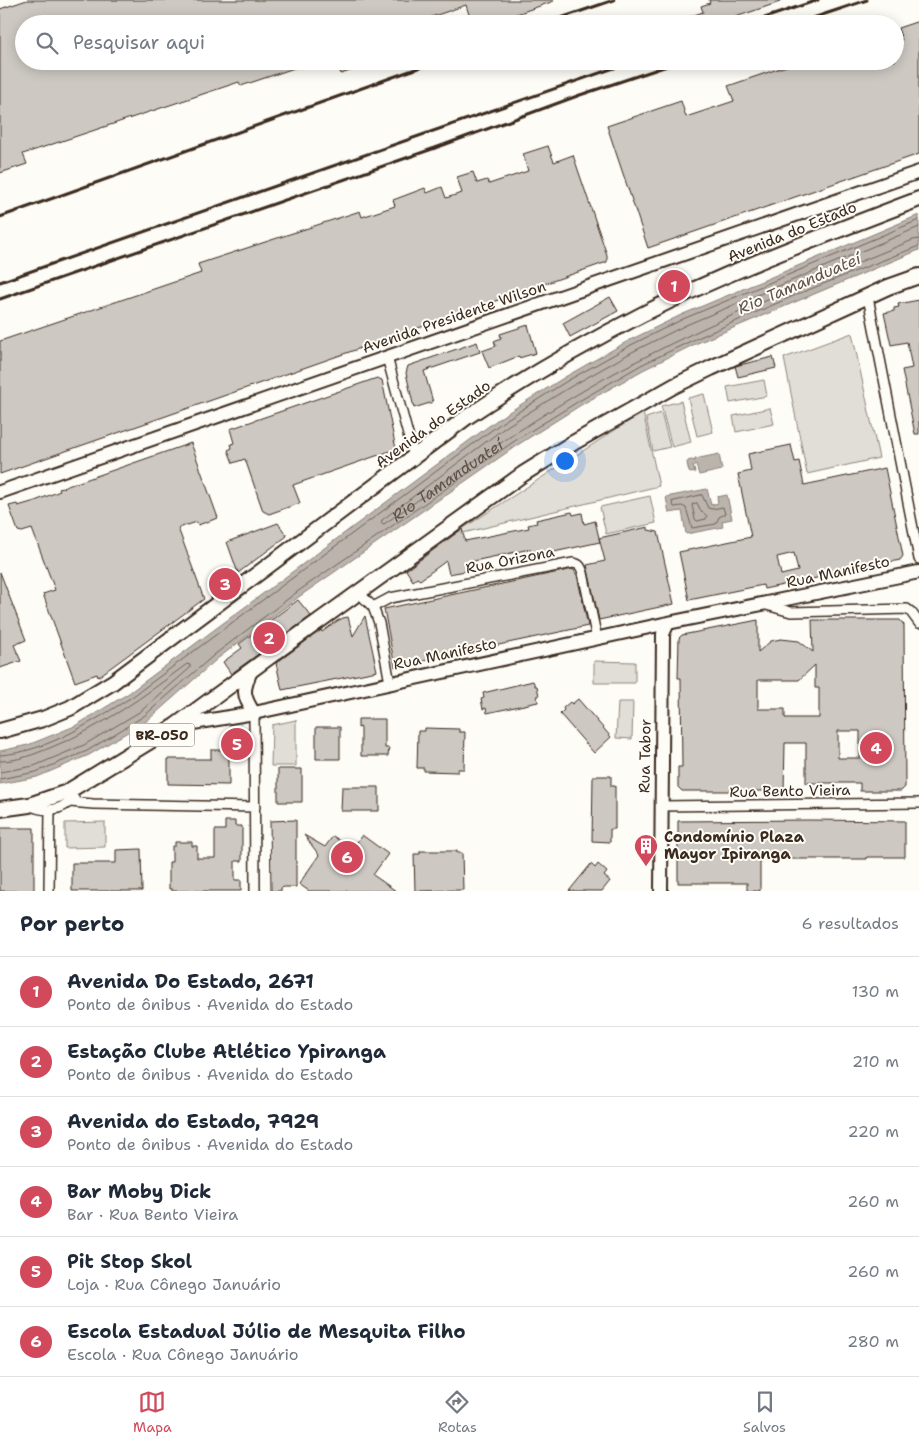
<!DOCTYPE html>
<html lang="pt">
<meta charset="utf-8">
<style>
:root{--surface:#fff;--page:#f2f2f3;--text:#1f2937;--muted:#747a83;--line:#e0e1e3;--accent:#d1495b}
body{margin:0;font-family:"Shantell Sans",sans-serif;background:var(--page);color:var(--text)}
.you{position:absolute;left:564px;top:460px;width:18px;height:18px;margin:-12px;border:4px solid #fff;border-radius:50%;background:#1a73e8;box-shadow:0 0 0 8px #1a73e833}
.badge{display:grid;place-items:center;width:32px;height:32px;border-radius:50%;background:var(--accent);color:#fff;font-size:16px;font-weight:700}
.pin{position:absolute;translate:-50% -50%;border:2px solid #fff;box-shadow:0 1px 5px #0006}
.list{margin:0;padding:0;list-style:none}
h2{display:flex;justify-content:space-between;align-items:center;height:65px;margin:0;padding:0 20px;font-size:21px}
h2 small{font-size:16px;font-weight:400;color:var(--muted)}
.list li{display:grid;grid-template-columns:32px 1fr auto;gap:15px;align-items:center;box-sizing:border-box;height:70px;padding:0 20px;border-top:1px solid var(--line)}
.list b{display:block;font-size:19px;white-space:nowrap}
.list p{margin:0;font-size:16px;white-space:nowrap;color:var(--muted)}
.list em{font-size:16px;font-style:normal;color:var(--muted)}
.icon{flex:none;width:28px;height:28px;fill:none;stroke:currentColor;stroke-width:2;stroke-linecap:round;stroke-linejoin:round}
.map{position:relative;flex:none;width:919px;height:891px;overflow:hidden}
.search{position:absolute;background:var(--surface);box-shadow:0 2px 12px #0003;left:15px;right:15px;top:15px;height:55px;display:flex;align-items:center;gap:12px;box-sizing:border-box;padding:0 18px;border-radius:28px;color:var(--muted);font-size:19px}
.sheet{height:485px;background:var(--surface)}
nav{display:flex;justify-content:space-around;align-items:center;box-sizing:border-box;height:70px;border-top:1px solid var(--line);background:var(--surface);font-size:14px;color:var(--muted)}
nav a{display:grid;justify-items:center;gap:2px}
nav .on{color:var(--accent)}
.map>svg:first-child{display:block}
.green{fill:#e1ded7;stroke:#8e847a}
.water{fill:#bbb4ad;stroke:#887d74}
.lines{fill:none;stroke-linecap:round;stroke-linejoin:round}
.shore{stroke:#6e6157;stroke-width:1}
.building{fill:#cdc8c2;stroke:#3b2a1e;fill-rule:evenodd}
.minor-casing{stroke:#3b2a1e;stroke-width:12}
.secondary-casing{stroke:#3b2a1e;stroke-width:16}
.trunk-casing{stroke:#3b2a1e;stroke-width:18}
.minor{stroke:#fdfcf7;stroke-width:9}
.secondary{stroke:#fdfcf7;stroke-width:12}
.trunk{stroke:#fdfcf7;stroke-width:14}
.rail{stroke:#3b2a1e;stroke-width:3}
.labels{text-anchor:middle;stroke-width:4;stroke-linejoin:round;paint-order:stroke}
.shield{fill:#fdfcf7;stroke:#75695f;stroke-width:1}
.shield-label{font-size:14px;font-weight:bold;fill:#3b2a1e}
.street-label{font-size:15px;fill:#3b2a1e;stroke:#fdfcf7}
.poi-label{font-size:15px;font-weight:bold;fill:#3b2a1e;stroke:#fdfcf7;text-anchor:start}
.water-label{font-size:16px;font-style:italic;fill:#615349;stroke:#fdfcf7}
</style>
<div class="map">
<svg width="919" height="891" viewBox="0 0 919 891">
<rect width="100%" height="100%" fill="#fdfcf7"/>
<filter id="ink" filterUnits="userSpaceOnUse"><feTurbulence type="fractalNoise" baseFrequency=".02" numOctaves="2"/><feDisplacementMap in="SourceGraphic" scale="10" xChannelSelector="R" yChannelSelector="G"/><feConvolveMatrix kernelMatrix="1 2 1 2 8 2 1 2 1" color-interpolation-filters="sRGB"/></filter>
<g filter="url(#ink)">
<!-- green -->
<path class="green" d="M852 333 879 458 807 474 784 358Z
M764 380 767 396 730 403 727 387Z
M704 394 713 432 697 436 688 398Z
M681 401 691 442 672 447 661 406Z
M770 408 774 424 736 432 733 416Z
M643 412 659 486 463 533 462 529Z
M661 413 670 447 653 451 646 418Z
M650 496 656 523 606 534 600 507Z
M594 661 635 662V683H594Z
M618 702H633L632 739 616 738Z
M296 720V766H271L272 725Z
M105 822V847L65 848V823Z"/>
<!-- water -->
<path class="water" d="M919 215V250L695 344 643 370 581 405 519 444 300 596 217 659 148 720 89 755 37 777 0 784V751L28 745 75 726 129 693 501 417 565 377 628 341 681 315Z
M719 454 722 470 699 475 696 464 693 466 695 472 691 473 689 472 687 463 688 461 691 460 695 461V459Z
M707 489 711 505 718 503 717 497 727 495 732 519 722 521 723 527 686 534 682 511 669 513 666 497Z"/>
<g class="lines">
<!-- shore -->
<g class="shore">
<path id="s1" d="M919 227 686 325 634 351 570 387 507 426 382 520 381 523 384 524C467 466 549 406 639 360 727 314 821 278 913 240L919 239"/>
<path d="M702 495 708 508 712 509 723 507 725 514 719 517 716 524 692 528 686 508 682 506 674 507 672 502Z"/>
<path d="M697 503 701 511 707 516 706 519 697 521 695 519 692 505Z"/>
<path d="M0 755C47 752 93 721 132 697L504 421 567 381 631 345 683 319 919 220"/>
<path d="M0 761C18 761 35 754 52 747 102 727 144 696 187 664L190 665V668L141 711 84 745 34 766 0 772"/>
<path d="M0 779 36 772 87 751 144 716 214 655 297 592 516 440 579 401 641 365 693 340 798 294 919 246"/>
</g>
</g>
<!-- building -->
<path class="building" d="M27 0H553L554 1 488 24H472L466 5 411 24H24V61H309V63L241 86 239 82 23 154 27 164 0 173V9Z
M709 0H780V2L715 24H674V22L703 12 701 6 710 3Z
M919 21V154L648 248 607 126 681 101 686 117 734 101 728 86 801 61H895V42L902 40 898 28Z
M336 61H353L356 69 341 74Z
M548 146 554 162 573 155 607 255V262L0 474V341L201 273 198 264 360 211 362 217 395 206 393 200 425 188 427 193 442 187 446 198 462 193 457 177 473 172 477 183 487 180 489 184 528 171 523 154Z
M610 297 618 311 570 337 563 323Z
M919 300V434H915L902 370 912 368 907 342 891 345 884 313 894 311V308L899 307 898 304Z
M528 325 536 353 519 358V356L489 368 482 351 496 346 494 341 501 338 500 334Z
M477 342 480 352 424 371 433 402 414 408 406 373 408 366Z
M773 357 776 368 738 377 735 366Z
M377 378 382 380 396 449 293 485 300 503 269 514 263 511 245 459 233 463 228 450 232 448 231 444 234 443 230 429Z
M191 443 218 518 198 525 197 522 178 528 204 599 98 677 97 674 75 682 43 594 55 590 32 529 22 532 18 531 9 506 17 504 18 506 35 501 60 491 59 489Z
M791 445 795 462 799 461 804 485 885 468 903 556 900 560 807 580 764 589 763 585 689 600 679 552 751 537 738 474 751 471 748 454ZM794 553 798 571 781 575 777 557Z
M572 512 573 515 582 513 584 524 595 521 600 542 531 557 530 549 469 562 471 570 449 574 446 561 420 580 417 578 413 581 406 570 462 529 465 541 529 528 528 525 537 523 536 520Z
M278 523 287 536 238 573 227 542Z
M648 527V530L658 532 674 604 599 620 587 565 605 561 599 538Z
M573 569 577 575 588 626 395 667 384 609Z
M0 572 26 640 14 645 21 661 0 668Z
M298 600 311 616 231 674 223 662 242 648 239 644Z
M365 616 377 671 282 690 276 663 321 630 322 632 337 621 343 618 348 617 353 636Z
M758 620V652L771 641 781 639 799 641 813 652 812 620H900L904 625 905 787 901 791H860V783H806V743H785L784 791H682L678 787V767H682L681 678H678L679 638 682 635ZM815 665V688H819V718H785V709H758V680H799ZM838 731H860V758H838Z
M533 681 535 686H537L539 696H537L538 702 487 713 486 708 483 709 481 699 484 698 483 693Z
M578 699 611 737 594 753 560 714 564 710 563 708 570 702 572 704Z
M358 719H385V748H389L388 756H361V727L358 728Z
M316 727H340V759H316Z
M425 728 459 729V732H465L464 769H458V772L424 771V768H417L418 731H425Z
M231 729 240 737 234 744 225 737Z
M211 750H229V785L168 784V759H211Z
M278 769H302V802H278Z
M593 776H611V786H615V829H610V842L592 841Z
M342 787H379V811H341Z
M296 820V887H284L281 888V891H271L270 821Z
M808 820 905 821V857H867V859H760V891H747V883H678V821Z
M225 821H235V826H242V861H235V880H241V891H172V889H169V862H172V846H175V842H192V846H197V858H215V830H225Z
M0 828H34V891H0Z
M304 835 325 847 333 836 352 849 362 835 388 854 373 875 396 891H309L299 884 319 855Z
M141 849 142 891H72V863H116V850Z
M420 851H457V853H462L463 890 415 891 414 854H420Z
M591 864 595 868 598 864 607 872 604 876 610 881 602 891H569Z"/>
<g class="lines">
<!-- minor casing -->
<g class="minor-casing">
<path id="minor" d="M868 297 919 559
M387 357 414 457
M358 592 373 607 379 623 390 683
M763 604 791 612 907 609 911 612 919 623
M373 607 390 598 573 563C580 564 581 567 583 573L597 639
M254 713 255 891
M70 802 93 804 255 807
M29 805C45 813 61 811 74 798
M661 806 919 803
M49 891 50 810"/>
</g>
<!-- secondary casing -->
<g class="secondary-casing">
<path id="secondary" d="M0 492 919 172
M251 671C243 690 242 695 254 713
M175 726 254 713 668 623 919 572
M661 891 663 634 668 623"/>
</g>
<!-- trunk casing -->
<g class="trunk-casing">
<path id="trunk" d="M0 731 43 719 70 708 113 682 467 417C524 379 582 345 643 314 732 269 826 235 919 199
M0 809 29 805 67 792 175 726 280 649 523 474 573 443 674 386 711 368 888 287 919 276"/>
</g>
<!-- minor -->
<use href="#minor" class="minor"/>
<!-- secondary -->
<use href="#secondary" class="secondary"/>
<!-- trunk -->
<use href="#trunk" class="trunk"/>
<!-- rail -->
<path class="rail" d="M543 24 614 0
M747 24 818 0
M795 24 867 0
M0 217 438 61
M0 282 634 61
M0 299 438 147 580 95 682 61"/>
</g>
</g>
<!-- icons -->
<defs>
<g id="building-pin" transform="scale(1.25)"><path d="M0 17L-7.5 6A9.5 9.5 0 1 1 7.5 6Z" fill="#d1495b" stroke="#fdfcf7"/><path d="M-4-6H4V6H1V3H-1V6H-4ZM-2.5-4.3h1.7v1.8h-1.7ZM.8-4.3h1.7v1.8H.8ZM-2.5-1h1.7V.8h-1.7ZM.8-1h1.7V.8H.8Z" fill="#fff"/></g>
</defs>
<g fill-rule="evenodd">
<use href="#building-pin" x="646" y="846"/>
</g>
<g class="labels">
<!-- shield labels -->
<rect class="shield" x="129.5" y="723.5" width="65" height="23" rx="4"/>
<g class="shield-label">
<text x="162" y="740">BR-050</text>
</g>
<!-- street labels -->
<g class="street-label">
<text transform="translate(792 232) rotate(-22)" y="5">Avenida do Estado</text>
<text transform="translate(454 317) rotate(-19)" y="5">Avenida Presidente Wilson</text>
<text transform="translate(433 424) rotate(-36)" y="5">Avenida do Estado</text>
<text transform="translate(510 560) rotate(-11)" y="5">Rua Orizona</text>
<text transform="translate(838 572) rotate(-12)" y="5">Rua Manifesto</text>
<text transform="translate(445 654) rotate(-12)" y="5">Rua Manifesto</text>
<text transform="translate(645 756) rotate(-89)" y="5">Rua Tabor</text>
<text transform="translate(790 791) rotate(-1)" y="5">Rua Bento Vieira</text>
</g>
<!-- poi labels -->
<g class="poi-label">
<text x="664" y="842">Condomínio Plaza<tspan x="664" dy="17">Mayor Ipiranga</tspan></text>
</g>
<!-- water labels -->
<g class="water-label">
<text transform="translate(799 283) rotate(-23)" y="6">Rio Tamanduateí</text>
<text dy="6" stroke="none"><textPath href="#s1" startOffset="698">Rio Tamanduateí</textPath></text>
</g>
</g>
</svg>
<div class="you"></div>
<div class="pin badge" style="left:674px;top:286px">1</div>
<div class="pin badge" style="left:269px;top:638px">2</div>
<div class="pin badge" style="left:225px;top:584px">3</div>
<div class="pin badge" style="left:876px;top:748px">4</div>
<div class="pin badge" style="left:237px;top:744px">5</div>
<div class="pin badge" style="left:347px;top:857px">6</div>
<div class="search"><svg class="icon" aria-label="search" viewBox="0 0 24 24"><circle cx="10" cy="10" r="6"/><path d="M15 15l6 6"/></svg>Pesquisar aqui</div>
</div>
<section class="sheet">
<h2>Por perto<small>6 resultados</small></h2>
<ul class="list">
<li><span class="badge">1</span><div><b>Avenida Do Estado, 2671</b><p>Ponto de ônibus · Avenida do Estado</p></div><em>130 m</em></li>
<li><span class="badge">2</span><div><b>Estação Clube Atlético Ypiranga</b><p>Ponto de ônibus · Avenida do Estado</p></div><em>210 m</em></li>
<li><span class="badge">3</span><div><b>Avenida do Estado, 7929</b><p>Ponto de ônibus · Avenida do Estado</p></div><em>220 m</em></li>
<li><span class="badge">4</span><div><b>Bar Moby Dick</b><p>Bar · Rua Bento Vieira</p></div><em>260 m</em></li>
<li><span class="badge">5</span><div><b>Pit Stop Skol</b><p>Loja · Rua Cônego Januário</p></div><em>260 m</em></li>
<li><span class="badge">6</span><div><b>Escola Estadual Júlio de Mesquita Filho</b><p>Escola · Rua Cônego Januário</p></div><em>280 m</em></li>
</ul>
</section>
<nav>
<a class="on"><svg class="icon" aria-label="map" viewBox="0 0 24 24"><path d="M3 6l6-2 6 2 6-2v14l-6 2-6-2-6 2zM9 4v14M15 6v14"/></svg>Mapa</a>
<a><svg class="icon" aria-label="directions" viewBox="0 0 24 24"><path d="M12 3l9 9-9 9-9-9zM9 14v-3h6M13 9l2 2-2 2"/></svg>Rotas</a>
<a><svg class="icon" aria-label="saved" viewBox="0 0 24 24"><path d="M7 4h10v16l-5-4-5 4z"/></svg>Salvos</a>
</nav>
